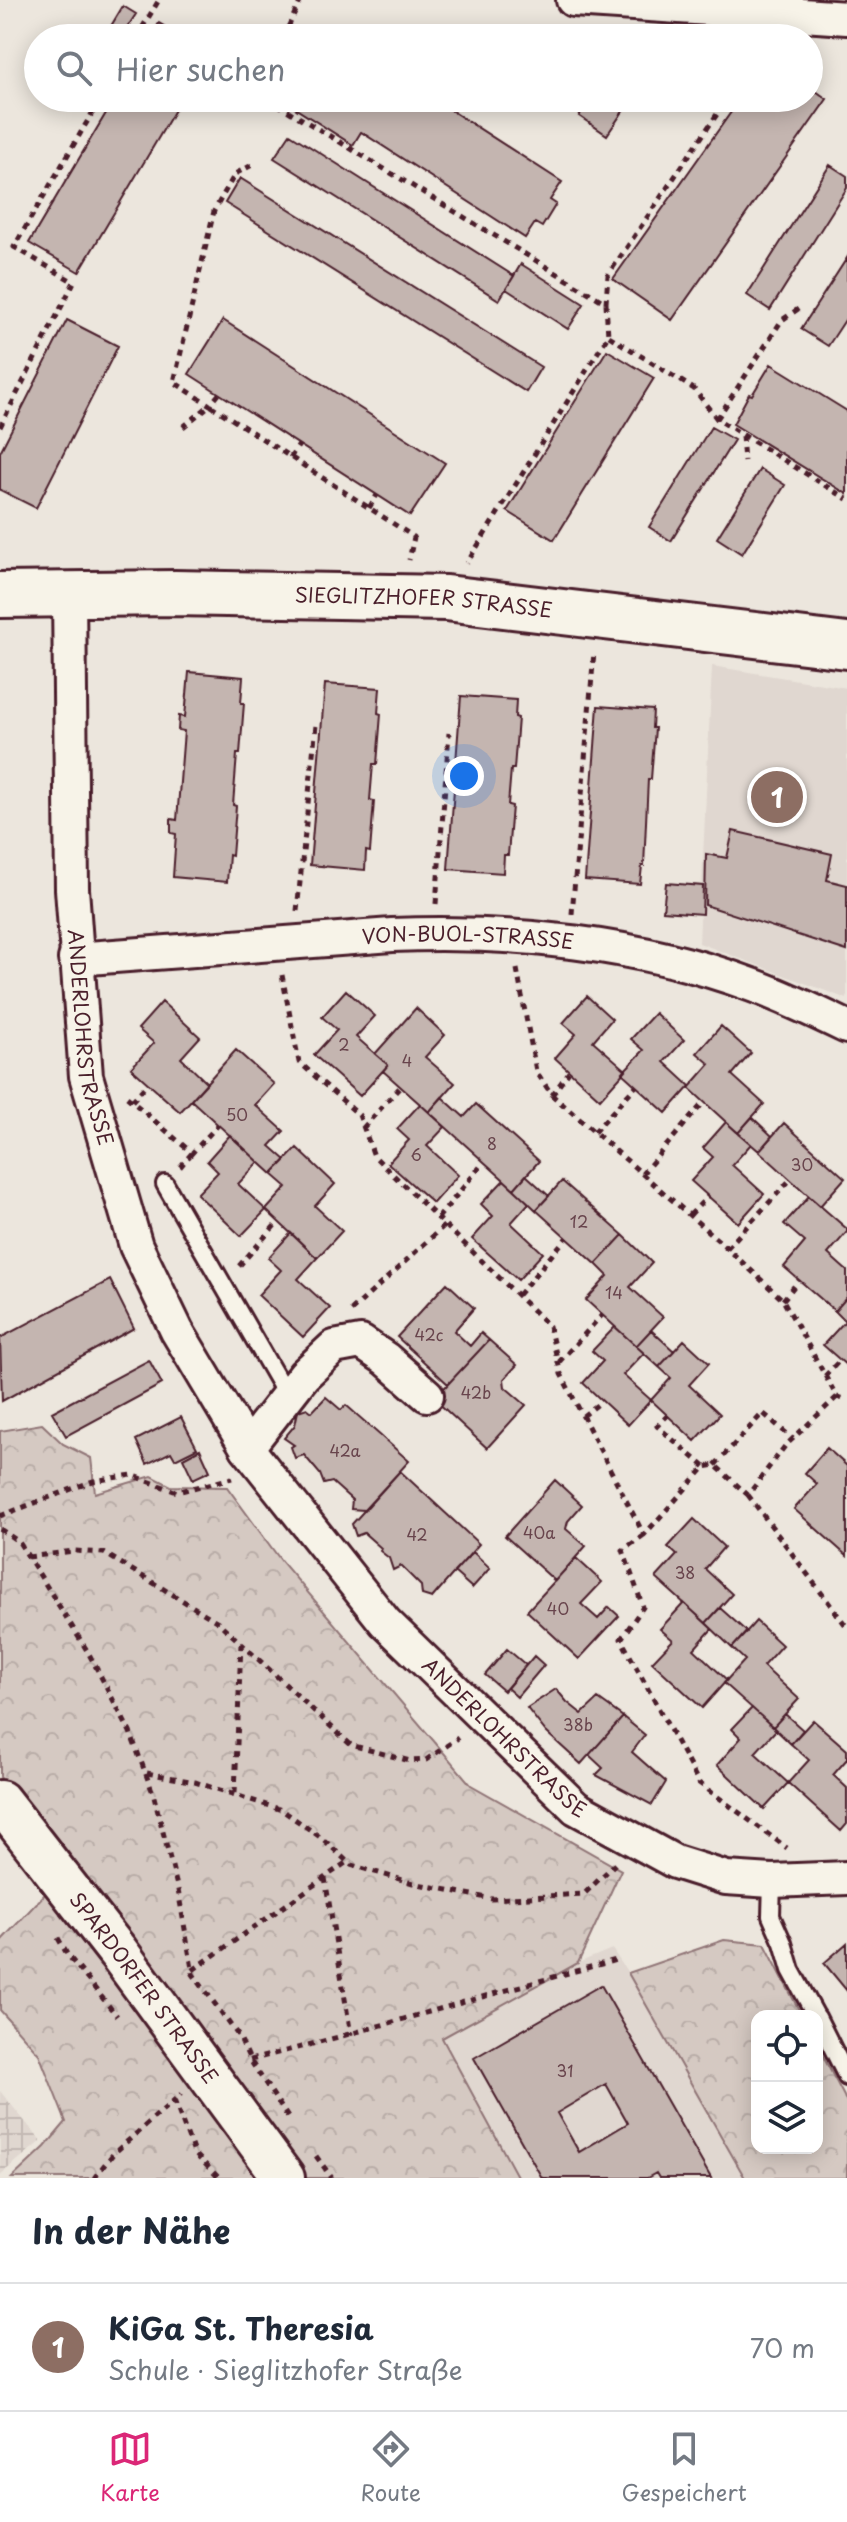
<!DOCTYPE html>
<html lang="de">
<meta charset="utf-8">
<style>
:root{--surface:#fff;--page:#f2f2f3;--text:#1f2937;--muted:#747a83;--line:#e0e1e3;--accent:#db2777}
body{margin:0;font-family:"Playpen Sans",sans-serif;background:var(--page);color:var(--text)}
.controls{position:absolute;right:24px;bottom:24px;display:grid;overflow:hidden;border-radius:16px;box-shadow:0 4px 20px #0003}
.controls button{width:72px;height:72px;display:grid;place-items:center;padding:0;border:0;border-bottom:2px solid var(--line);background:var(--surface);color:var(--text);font:40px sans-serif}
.you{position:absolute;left:464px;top:776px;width:28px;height:28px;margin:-20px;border:6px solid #fff;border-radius:50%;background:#1a73e8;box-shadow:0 0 0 12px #1a73e833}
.badge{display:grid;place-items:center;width:52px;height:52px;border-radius:50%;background:var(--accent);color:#fff;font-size:26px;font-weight:700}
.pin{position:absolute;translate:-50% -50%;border:4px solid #fff;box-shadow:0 2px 8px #0006}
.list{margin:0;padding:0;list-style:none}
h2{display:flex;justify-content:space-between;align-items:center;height:104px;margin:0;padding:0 32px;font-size:34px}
h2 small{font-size:26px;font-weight:400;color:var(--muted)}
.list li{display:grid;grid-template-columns:52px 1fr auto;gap:24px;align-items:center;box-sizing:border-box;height:128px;padding:0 32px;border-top:2px solid var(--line)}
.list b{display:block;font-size:30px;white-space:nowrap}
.list p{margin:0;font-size:26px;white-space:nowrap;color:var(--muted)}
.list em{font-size:26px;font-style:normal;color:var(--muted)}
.icon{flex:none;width:44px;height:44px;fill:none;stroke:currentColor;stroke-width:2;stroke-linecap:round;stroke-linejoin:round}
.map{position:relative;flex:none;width:847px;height:2178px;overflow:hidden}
.search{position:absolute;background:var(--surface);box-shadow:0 4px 20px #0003;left:24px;right:24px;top:24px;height:88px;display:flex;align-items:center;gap:20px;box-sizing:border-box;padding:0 28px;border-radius:44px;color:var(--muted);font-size:30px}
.sheet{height:232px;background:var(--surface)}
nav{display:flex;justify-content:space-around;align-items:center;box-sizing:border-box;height:112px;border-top:2px solid var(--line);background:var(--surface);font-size:22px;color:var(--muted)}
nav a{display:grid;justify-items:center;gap:4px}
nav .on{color:var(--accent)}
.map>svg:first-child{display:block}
.built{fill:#e0d7d0}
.industrial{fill:url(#industrial-grid)}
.forest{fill:url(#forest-crowns);stroke:#907476;stroke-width:2}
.building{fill:#c4b5b0;stroke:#4a1f2b;stroke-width:2;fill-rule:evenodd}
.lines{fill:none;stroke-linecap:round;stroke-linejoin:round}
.service-casing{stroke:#4a1f2b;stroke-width:22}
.minor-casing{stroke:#4a1f2b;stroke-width:38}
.tertiary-casing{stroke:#4a1f2b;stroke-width:46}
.secondary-casing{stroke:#4a1f2b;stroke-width:50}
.path{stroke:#4a1f2b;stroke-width:5;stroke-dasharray:6 6;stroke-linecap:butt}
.service{stroke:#f7f3e8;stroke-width:16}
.minor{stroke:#f7f3e8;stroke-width:32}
.tertiary{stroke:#f7f3e8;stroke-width:40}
.secondary{stroke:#f7f3e8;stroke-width:44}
.labels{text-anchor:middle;stroke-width:6;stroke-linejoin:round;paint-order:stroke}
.number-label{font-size:16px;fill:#68444c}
.street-label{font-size:20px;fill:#4a1f2b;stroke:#f7f3e8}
</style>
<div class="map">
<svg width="847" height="2178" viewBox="0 0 847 2178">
<defs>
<pattern id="industrial-grid" width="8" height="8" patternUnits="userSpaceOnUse" patternTransform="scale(2)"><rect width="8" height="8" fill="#e0d7d0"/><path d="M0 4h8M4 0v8" fill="none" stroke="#c2b8b3"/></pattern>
<pattern id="forest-crowns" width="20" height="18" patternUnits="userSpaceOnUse" patternTransform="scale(2)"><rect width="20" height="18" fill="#d5c9c2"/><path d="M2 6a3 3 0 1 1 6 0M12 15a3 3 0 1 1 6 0" fill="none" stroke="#b8aca7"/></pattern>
</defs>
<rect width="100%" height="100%" fill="#ece6dd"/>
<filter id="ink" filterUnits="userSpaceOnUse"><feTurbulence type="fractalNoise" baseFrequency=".0125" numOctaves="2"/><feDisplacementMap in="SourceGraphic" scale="16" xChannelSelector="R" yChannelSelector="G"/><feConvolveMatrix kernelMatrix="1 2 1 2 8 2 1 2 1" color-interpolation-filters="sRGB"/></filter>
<g filter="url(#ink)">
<!-- built -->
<path class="built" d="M712 666 847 688V999L699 943Z
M612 1949 628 1973 745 2178H518L442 2038 578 1963Z"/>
<!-- industrial -->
<path class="industrial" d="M0 2091 41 2141 0 2175Z"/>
<!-- forest -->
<path class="forest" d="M42 1424 63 1444 91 1458 95 1493 152 1476 171 1486 227 1487 282 1562 471 1785 621 1870 578 1963 442 2038 518 2178H305L239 2082 0 1777V1431Z
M45 1894 210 2106 258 2178H12L45 2147 66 2122 39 2054 0 2010V1942Z
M724 1940 765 1944 802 2016H757V2148H817V2045L847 2102V2178H745L628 1973Z"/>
<!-- building -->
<path class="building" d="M123 6 136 14 123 34 111 26Z
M159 23 184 38H150Z
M809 86 827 99 672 320 613 279 741 98H809Z
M115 98H182L79 272 29 243Z
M279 98H432L562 182 550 200 556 204 542 227 535 223 525 238 361 132 353 145Z
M591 98H632L607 135 579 116Z
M290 134 514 276 499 300 274 158Z
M830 165 847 176V188L770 310 747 295Z
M240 178 541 367 526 392 225 203Z
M847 258V317L828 346 801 329Z
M521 264 584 304 568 329 506 289Z
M67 320 118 346 36 508 0 490V452Z
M223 320 445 463 410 516 189 374Z
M607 350 654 378 554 540 507 511Z
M771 364 847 411V494L733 424 749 394 752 395Z
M711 427 734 440 671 541 649 527Z
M760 469 785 485 742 554 717 538Z
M189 672 243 677 241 703H244L240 754H237L233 805 236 806 232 856 229 855 227 882 173 877 176 834 171 833V819L177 820 184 731 178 730 179 716 185 717Z
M325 684 380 688 378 713 381 714 377 764H373L370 800 374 801 370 852 366 851 365 870 310 865Z
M461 696 516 700 515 717 518 718 514 769H511L508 805 512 806 508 855H504L503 873 448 869Z
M598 706 653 710 652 728H655L651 779H648L644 866H642L640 884 585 880Z
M733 831 832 854 827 880 847 885V951L705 905 706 854 727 858Z
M666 883 703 886 702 914 663 911Z
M346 990 375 1016 356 1037 388 1065 360 1096 314 1055 337 1030 322 1017Z
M587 996 612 1019 593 1041 626 1070 600 1099 555 1058 576 1034 563 1023Z
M162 1002 200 1037 181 1058 207 1083 180 1112 131 1068 154 1043 138 1029Z
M416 1008 445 1035 425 1057 455 1083 429 1112 383 1071 388 1065 375 1054Z
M655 1013 684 1040 664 1062 690 1086 666 1113 622 1073 644 1050 631 1039Z
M721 1026 751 1053 732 1075 764 1104 738 1133 689 1088 710 1064 697 1053Z
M236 1050 274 1084 255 1105 284 1131 270 1146 286 1160 272 1174 191 1100Z
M442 1097 464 1117 476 1104 539 1161 514 1189 429 1112Z
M420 1104 445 1127 427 1146 458 1175 433 1203 388 1163 409 1140 397 1129Z
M752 1117 772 1136 759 1151 738 1133Z
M726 1122 751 1144 732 1165 764 1194 738 1223 691 1181 713 1157 703 1148Z
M784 1123 845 1178 820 1206 759 1151Z
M230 1135 259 1162 238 1184 266 1210 241 1236 197 1194 218 1172 207 1161Z
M297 1148 335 1184 315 1206 342 1231 317 1258 266 1210 287 1187 272 1174Z
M526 1175 549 1196 536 1210 514 1189Z
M504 1180 529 1203 511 1223 543 1253 518 1280 472 1239 493 1216 481 1204Z
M562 1181 623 1235 596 1264 536 1210Z
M809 1196 847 1229V1232L828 1254 847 1271V1297L835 1311 784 1267 805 1242 784 1224Z
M291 1233 317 1258 298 1279 330 1308 303 1337 258 1295 281 1270 268 1258Z
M623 1235 652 1263 630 1287 663 1317 636 1346 586 1300 608 1276 596 1264Z
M110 1280 134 1328 2 1401 0 1338Z
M447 1283 474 1308 454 1331 470 1346 481 1333 489 1340 448 1384 397 1337Z
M847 1297V1366L823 1345 845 1321 835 1311Z
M615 1327 644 1353 623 1375 651 1400 628 1425 583 1383 603 1361 592 1351Z
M651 1330 674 1351 659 1367 636 1346Z
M489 1340 517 1365 504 1379 505 1387 526 1405 487 1448 434 1399Z
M684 1340 709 1363 689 1385 720 1414 695 1441 651 1400 671 1378 659 1367Z
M149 1360 162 1384 66 1436 52 1412Z
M326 1397 341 1410 346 1405 409 1461 364 1510 351 1509 352 1500 332 1482 324 1484 320 1474 304 1455 295 1458 291 1447 294 1445 284 1438 295 1425 298 1411 307 1408 312 1412Z
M181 1417 197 1448 175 1459 171 1452 147 1464 136 1440Z
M827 1448 847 1466V1556L794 1509 817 1484 805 1473Z
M200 1449 210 1471 193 1479 183 1458Z
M400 1471 479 1544 432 1598 422 1595 421 1586 401 1566 393 1570 389 1558 380 1551 381 1548 364 1533 356 1536 352 1524Z
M555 1480 582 1505 568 1521 566 1529 586 1546 555 1581 505 1536Z
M694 1519 724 1547 705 1569 732 1594 706 1623 656 1578 677 1555 668 1547Z
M473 1552 490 1568 472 1588 454 1572Z
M576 1558 602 1582 581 1604 598 1619 609 1607 619 1616 579 1659 527 1611Z
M684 1603 712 1629 694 1649 727 1680 702 1708 652 1662 673 1640 660 1629Z
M720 1608 747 1632 732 1648 706 1623Z
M756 1621 782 1645 763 1666 799 1699 773 1727 724 1683 745 1660 732 1648Z
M507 1649 526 1665 504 1691 485 1675Z
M534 1656 544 1665 517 1697 507 1688Z
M556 1689 567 1702 582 1714 598 1699 623 1717 581 1764 546 1732 527 1708Z
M752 1708 776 1730 755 1753 788 1783 764 1809 717 1765 741 1738 732 1729Z
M785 1714 803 1730 791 1744 773 1727Z
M623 1717 645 1735 632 1752 666 1782 652 1805 596 1775 603 1768 589 1755Z
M813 1720 847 1750V1759L833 1775 847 1788V1824L841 1831 788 1783 809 1760 791 1744Z
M847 1943V1991L824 1963Z
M601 1985 621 2020 711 2178H659L656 2173 647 2178H542L474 2058ZM606 2084 628 2123 579 2152 557 2113Z"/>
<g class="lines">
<!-- service casing -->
<g class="service-casing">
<path id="service" d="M165 1184 287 1396
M772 1881 771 1916 783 1943 791 1970 816 2016
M817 2017 847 2077"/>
</g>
<!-- minor casing -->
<g class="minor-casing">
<g id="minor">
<path d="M573 0 847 18"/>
<path id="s1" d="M69 593 72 889 86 1076 136 1246 177 1331 247 1448 385 1622 576 1808 675 1862 726 1878 772 1881 847 1878"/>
<path id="s2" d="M75 959 392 935C512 930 639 943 752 985 785 997 816 1012 847 1027"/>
<path d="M247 1448 304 1375 334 1347 361 1342 386 1359 427 1395"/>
</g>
</g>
<!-- tertiary casing -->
<g class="tertiary-casing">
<g id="tertiary">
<path id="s3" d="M0 1801 118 1952 284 2178"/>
</g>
</g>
<!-- secondary casing -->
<g class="secondary-casing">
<g id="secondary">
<path id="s4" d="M0 595 175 593 446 598 847 646"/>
</g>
</g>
<!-- path -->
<path class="path" d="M136 38 159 0
M283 38 301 0
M267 98 606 303 608 336 467 563
M606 303 608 275 728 98
M609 336 694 389 717 419 847 499
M219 394 210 405 174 382 214 211 235 174 254 164
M717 419 782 320 801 307
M0 427 74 282 14 247 101 98
M183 427 210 405 414 537 409 560
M742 436 744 461
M290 458 299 445
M369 508 377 495
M436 904 449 733
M297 911 316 725
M572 914 594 652
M517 969 536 1071 552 1095 727 1248 783 1300 837 1397 847 1400
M282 975 299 1062 359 1115 374 1156 549 1326 561 1374 644 1535 705 1467 715 1465 748 1495 785 1446 837 1397
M552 1095 569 1072
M127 1097 192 1153 218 1125
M132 1101 148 1083
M363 1128 401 1086
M594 1132 636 1086
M180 1167 192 1153
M642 1174 704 1102
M690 1215 708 1196
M438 1218 484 1162
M727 1248 790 1180
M239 1266 278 1222
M518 1295 567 1237
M783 1300 799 1280
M351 1311 445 1225
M559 1362 602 1315
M825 1376 840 1360
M668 1415 657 1426 705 1467
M583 1416 602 1401
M715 1465 763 1413 793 1439
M748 1495 847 1627
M0 1516 93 1481 132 1475 177 1492 232 1478
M0 1529 19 1542 88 1652 130 1732 153 1793 178 1890 193 1974 240 2038 250 2060 289 2119
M644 1535 623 1550 643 1607 621 1639 699 1783 787 1848
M28 1557 74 1551 104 1553 218 1622 351 1745 410 1761 426 1760 458 1738
M147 1773 195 1782 282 1810 323 1839 351 1865 413 1883 492 1899 584 1894 615 1864
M235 1793 241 1644
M325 1878 351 2035
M58 1938 67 1954 117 2016
M193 1970 347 1862
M250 2060C374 2029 496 1992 620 1959
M174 2100 194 2153 219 2178
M316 2156 332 2178
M94 2178 113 2154 181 2094"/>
<!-- service -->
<use href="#service" class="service"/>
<!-- minor -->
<use href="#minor" class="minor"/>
<!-- tertiary -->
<use href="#tertiary" class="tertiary"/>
<!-- secondary -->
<use href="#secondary" class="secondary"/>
</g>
</g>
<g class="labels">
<!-- number labels -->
<g class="number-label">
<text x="344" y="1051">2</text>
<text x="407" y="1067">4</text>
<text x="237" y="1121">50</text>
<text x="492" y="1150">8</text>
<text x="416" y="1161">6</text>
<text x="802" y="1171">30</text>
<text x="579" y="1228">12</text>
<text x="614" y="1299">14</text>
<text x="429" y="1341">42c</text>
<text x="476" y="1399">42b</text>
<text x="345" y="1457">42a</text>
<text x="539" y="1539">40a</text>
<text x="417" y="1541">42</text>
<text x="685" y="1579">38</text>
<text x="558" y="1615">40</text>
<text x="578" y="1731">38b</text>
<text x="565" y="2077">31</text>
</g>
<!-- street labels -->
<g class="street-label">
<text dy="7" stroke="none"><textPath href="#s4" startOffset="424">SIEGLITZHOFER STRASSE</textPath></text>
<text dy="7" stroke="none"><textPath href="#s2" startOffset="394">VON-BUOL-STRASSE</textPath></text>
<text dy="7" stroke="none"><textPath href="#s1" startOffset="446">ANDERLOHRSTRASSE</textPath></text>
<text dy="7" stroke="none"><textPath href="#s1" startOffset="1280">ANDERLOHRSTRASSE</textPath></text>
<text dy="7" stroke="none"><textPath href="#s3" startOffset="236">SPARDORFER STRASSE</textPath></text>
</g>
</g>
</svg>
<div class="controls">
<button><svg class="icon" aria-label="locate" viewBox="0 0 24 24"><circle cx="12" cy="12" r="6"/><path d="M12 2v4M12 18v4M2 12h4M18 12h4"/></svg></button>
<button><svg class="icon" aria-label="layers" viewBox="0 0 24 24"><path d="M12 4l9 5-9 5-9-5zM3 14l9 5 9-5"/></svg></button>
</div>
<div class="you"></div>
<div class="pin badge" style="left:777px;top:797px;background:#8d6e63">1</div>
<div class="search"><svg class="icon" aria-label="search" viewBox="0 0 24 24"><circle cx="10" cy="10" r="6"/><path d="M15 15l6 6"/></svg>Hier suchen</div>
</div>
<section class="sheet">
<h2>In der Nähe<small></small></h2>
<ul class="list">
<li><span class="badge" style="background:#8d6e63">1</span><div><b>KiGa St. Theresia</b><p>Schule · Sieglitzhofer Straße</p></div><em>70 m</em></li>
</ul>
</section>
<nav>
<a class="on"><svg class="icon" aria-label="map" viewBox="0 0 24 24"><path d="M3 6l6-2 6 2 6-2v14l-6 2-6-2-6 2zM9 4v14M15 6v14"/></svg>Karte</a>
<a><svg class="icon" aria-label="directions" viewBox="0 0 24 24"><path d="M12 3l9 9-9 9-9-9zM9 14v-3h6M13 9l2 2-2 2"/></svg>Route</a>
<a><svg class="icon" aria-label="saved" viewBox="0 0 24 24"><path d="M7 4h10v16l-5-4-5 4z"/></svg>Gespeichert</a>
</nav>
